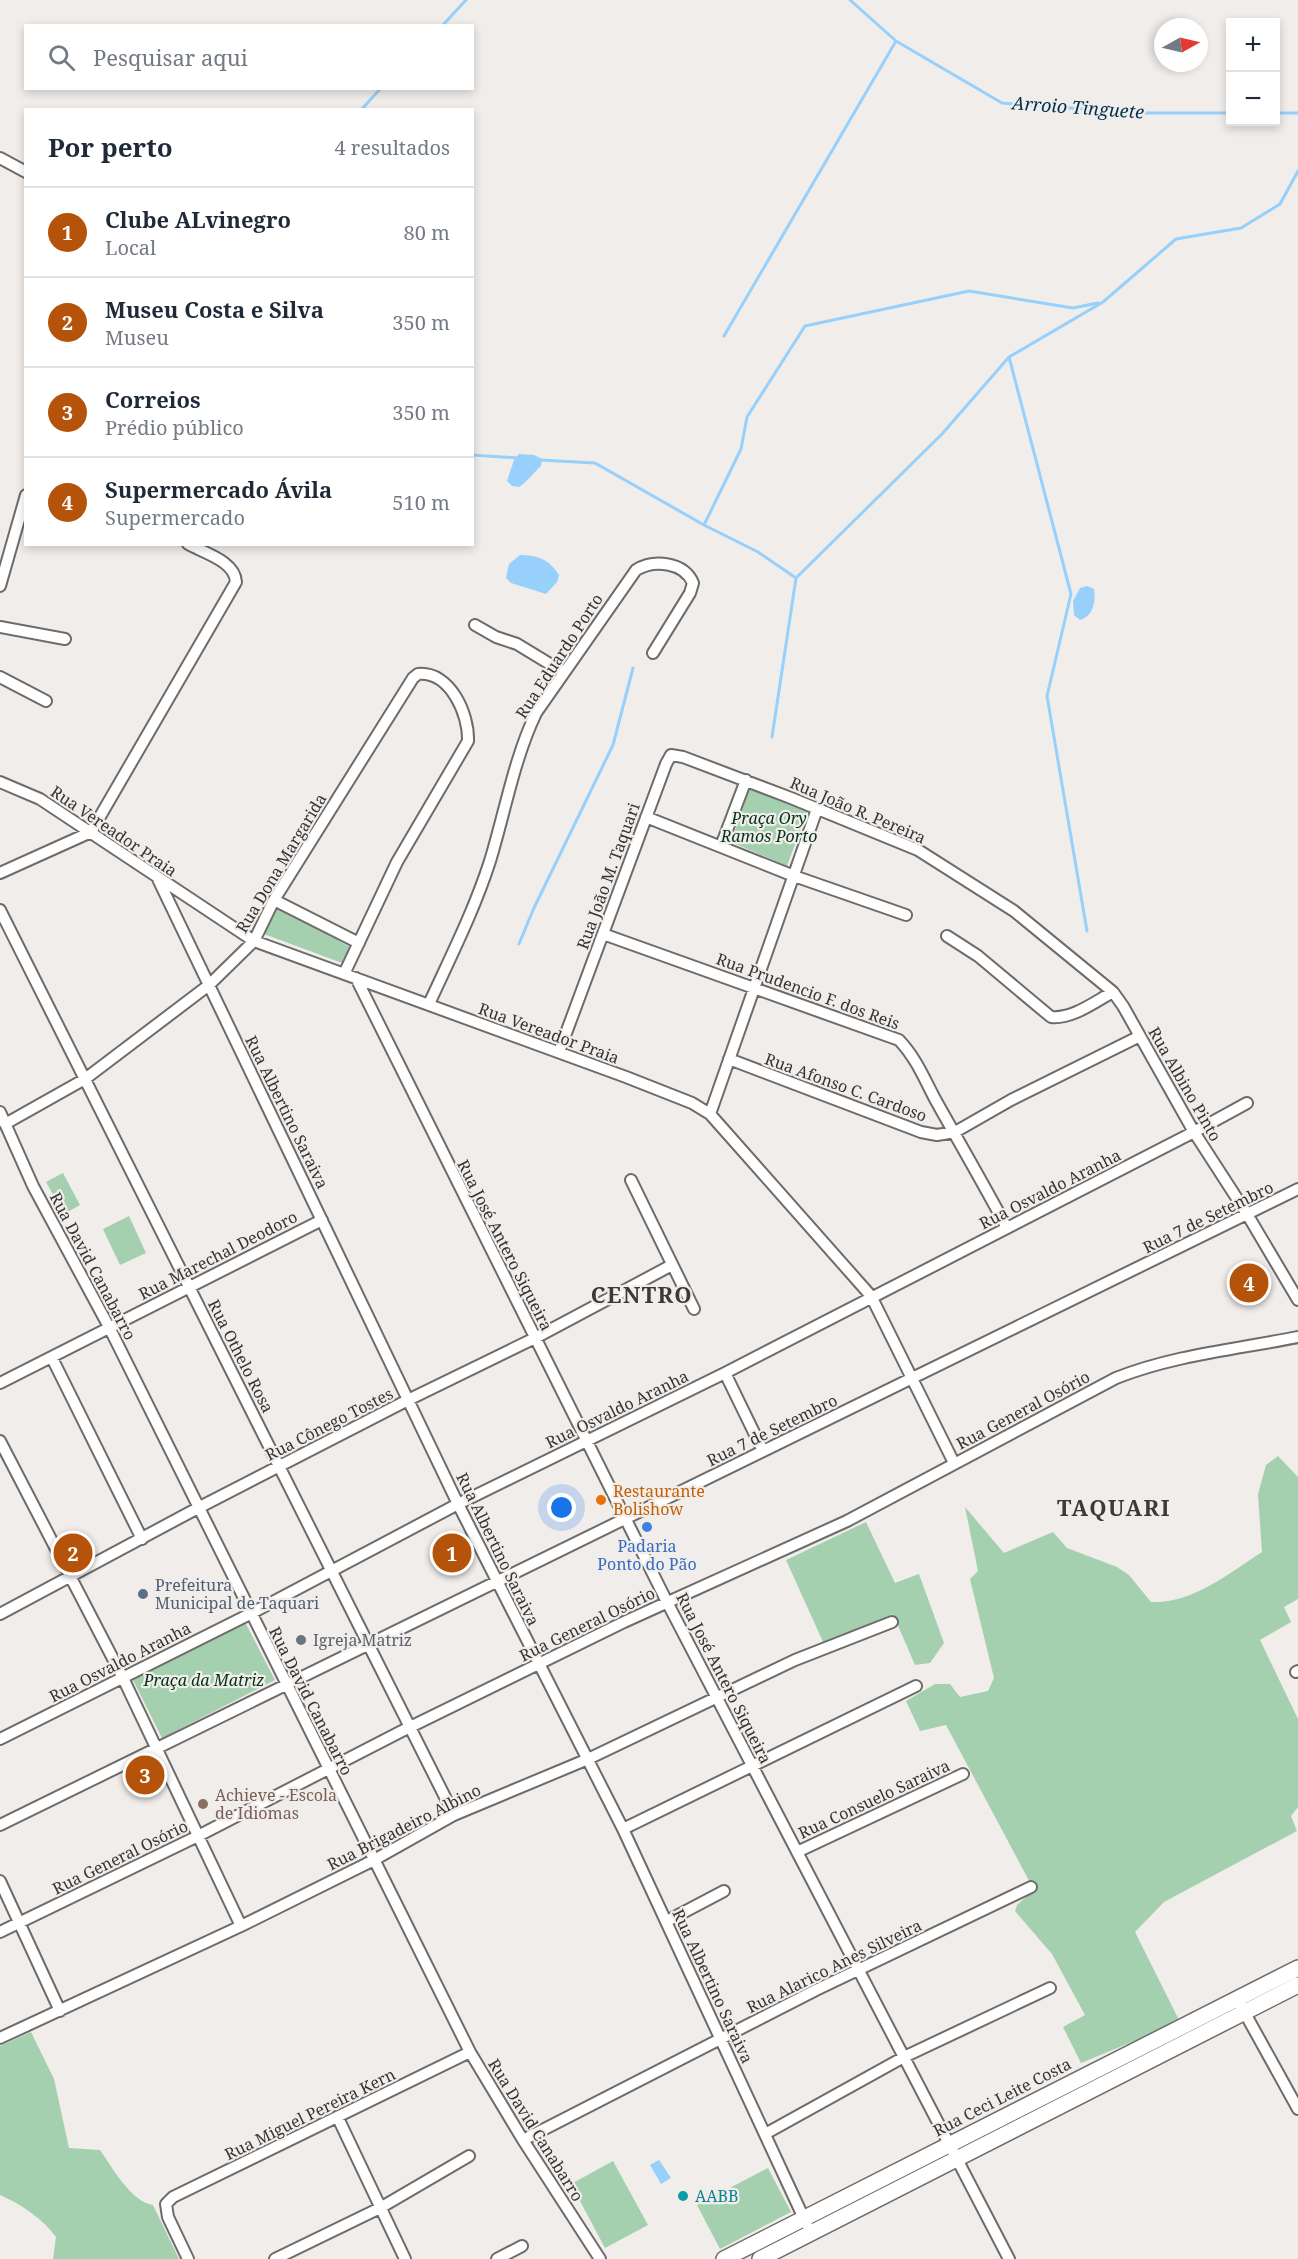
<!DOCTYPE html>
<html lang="pt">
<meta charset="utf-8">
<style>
:root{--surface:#fff;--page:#f2f2f3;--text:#1f2937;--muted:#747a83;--line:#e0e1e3;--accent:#b45309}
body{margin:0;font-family:"Noto Serif",serif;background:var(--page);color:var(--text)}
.controls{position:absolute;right:18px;top:18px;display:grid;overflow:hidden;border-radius:0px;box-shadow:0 3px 9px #0003}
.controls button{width:54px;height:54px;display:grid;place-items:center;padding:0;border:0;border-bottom:2px solid var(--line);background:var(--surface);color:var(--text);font:30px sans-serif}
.compass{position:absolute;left:1154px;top:18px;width:54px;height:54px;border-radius:50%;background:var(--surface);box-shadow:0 3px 9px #0003;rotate:82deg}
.you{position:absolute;left:562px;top:1508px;width:21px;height:21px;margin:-15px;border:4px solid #fff;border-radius:50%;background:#1a73e8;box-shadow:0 0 0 9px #1a73e833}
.badge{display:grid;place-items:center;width:39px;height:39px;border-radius:50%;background:var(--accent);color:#fff;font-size:20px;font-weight:700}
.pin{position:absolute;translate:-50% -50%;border:3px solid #fff;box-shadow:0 2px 6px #0006}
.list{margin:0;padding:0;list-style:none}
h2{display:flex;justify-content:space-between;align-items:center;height:78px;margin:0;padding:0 24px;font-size:26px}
h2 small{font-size:20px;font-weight:400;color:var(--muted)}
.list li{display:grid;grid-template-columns:39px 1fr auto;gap:18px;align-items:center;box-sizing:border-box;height:90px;padding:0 24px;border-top:2px solid var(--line)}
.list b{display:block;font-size:22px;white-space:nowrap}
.list p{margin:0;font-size:20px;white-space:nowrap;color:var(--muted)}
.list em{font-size:20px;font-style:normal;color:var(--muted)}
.icon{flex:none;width:33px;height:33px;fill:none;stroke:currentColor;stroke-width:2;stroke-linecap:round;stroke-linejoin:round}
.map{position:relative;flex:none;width:1298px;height:2259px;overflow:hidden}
.search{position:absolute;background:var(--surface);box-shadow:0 3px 9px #0003;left:24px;top:24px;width:450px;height:66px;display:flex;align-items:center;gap:15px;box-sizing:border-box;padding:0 21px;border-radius:0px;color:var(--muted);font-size:22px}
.panel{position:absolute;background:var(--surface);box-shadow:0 3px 9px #0003;left:24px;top:108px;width:450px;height:438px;border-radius:0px}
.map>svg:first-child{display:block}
.green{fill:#a4d0af}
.water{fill:#96d0fb}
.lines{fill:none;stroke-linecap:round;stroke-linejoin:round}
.stream{stroke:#96d0fb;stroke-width:3}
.street-casing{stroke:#6e6b69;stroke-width:14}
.secondary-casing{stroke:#6e6b69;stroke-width:18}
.street{stroke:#fff;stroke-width:10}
.secondary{stroke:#fff;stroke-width:15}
.food-dot{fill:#e8710a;stroke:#f1edeb;stroke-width:2}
.shop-dot{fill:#3f7fe0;stroke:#f1edeb;stroke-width:2}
.service-dot{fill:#5c6f8a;stroke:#f1edeb;stroke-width:2}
.worship-dot{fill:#6b7280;stroke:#f1edeb;stroke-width:2}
.education-dot{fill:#8d6e63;stroke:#f1edeb;stroke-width:2}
.culture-dot{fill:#0f9aa8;stroke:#f1edeb;stroke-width:2}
.labels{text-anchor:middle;stroke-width:4.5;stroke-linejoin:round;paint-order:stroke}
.street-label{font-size:16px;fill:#363433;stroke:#f1edeb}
.park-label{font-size:16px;font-style:italic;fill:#043318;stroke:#f1edeb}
.food-label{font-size:16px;fill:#c56008;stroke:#f1edeb;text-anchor:start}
.shop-label{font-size:16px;fill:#366cbe;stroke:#f1edeb}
.service-label{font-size:16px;fill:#4e5e75;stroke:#f1edeb;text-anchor:start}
.worship-label{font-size:16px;fill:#5b616d;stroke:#f1edeb;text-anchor:start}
.education-label{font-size:16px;fill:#785e54;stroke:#f1edeb;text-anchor:start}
.culture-label{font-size:16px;fill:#0d838f;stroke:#f1edeb;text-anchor:start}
.water-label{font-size:18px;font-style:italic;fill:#01304c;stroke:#f1edeb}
.district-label{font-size:22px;font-weight:bold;letter-spacing:1.5px;fill:#3c3937;stroke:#f1edeb}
</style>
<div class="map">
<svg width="1298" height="2259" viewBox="0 0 1298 2259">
<rect width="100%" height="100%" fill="#f1edeb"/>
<!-- green -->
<path class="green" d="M750 788 807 812 787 866 731 842Z
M278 907 350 947 342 963 264 934Z
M63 1173 80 1205 64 1214 46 1182Z
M129 1216 146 1253 120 1265 103 1229Z
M1278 1456 1298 1477V1599L1284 1607 1291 1622 1260 1640 1298 1719V1807L1291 1816 1297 1831 1164 1902 1135 1932 1180 2022 1081 2063 1063 2027 1085 2015 1052 1954 1015 1911 1017 1905 1034 1890 946 1725 920 1731 906 1701 935 1684H950L960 1697 988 1691 994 1678 970 1579 978 1571 965 1507 1004 1553 1053 1532 1067 1548 1117 1567 1129 1575 1151 1602C1192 1604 1228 1574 1262 1552L1258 1494 1266 1465Z
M866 1522 895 1583 919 1574 944 1643 930 1663 915 1665 893 1614 824 1644 786 1560Z
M245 1622 275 1680 162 1738 133 1680Z
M31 2032 54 2079 69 2148 100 2150C112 2167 131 2202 153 2205L179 2259H53L56 2237C43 2219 21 2204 0 2195V2046Z
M613 2161 648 2225 605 2248 571 2184Z
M768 2168 791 2212 720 2249 697 2205Z"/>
<!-- water -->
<path class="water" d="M519 454 534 455 542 459 541 466C533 473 528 481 519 487L512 486 507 481 514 460Z
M520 555C537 555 549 559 559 575L557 582 546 594 511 583 506 578 509 564Z
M1087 586 1094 589C1096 602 1093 616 1080 620L1074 615 1073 601 1080 588Z
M659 2160 671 2178 661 2184 650 2165Z"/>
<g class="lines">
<!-- stream -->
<path class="stream" d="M850 0 896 41 1002 103 1138 113H1230
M442 26 466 0
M361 110 381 88
M1276 113H1298
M724 336 896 41
M1009 357 1071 594 1047 696 1087 931
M472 455 519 458
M540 460 595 463 704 525 758 552 796 578
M704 525 741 449 747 417 805 326 969 291 1073 308 1098 303
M772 737 796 578 942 434 1009 357 1103 302 1176 239 1241 228 1280 204 1298 171
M519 944 533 910 613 745 633 668"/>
<!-- street casing -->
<g class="street-casing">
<path id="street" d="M0 158 26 172
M0 586 26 495
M475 625 496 637 517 644 563 672
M0 627 65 639
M0 677 46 701
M0 782 40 799 254 941 626 1077 692 1103 710 1114 871 1296 954 1463
M646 817 794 876 906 915
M91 832 236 582C235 561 204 553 188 544
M721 846 746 780
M0 873 91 832
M158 879 458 1504 623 1829 807 2225
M274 900 359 943
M0 910 454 1815
M603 934 899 1040C916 1058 924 1078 935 1099 959 1142 984 1185 1007 1228
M947 936 978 956 1051 1017C1073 1019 1094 1002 1113 992
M356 978 667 1602 1009 2259
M429 1004C450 958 474 911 490 861 505 812 514 759 536 713L636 570C654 559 684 562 693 583L690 593 653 653
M559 1052 666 764 671 755 683 757 791 798 918 850 1014 911 1113 992 1123 1006 1194 1132 1247 1214 1298 1300
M729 1059 921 1132 937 1135 955 1132 1011 1100 1140 1036
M0 1112 33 1186 109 1327 470 2052 523 2140 600 2259
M710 1114 817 809
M5 1124 85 1079 209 985 254 941 274 900 413 678 418 674C450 671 469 714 468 741L397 862 344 974
M631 1180 694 1309
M52 1358 142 1539
M725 1373 763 1451
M0 1383 322 1220
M0 1441 123 1678 241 1926
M0 1614 198 1508 408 1400 535 1338 672 1265
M1296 1672 1298 1671
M0 1739 250 1614 458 1504 725 1373 1194 1132 1247 1103
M0 1825 1298 1189
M623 1829 916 1686
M797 1852 963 1774
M0 1881 60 2011
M667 1921 724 1891
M0 1932 198 1836 402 1731 624 1622 847 1521 1116 1378C1174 1355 1238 1349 1298 1337
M1241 2006 1298 2109
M0 2038 241 1926 374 1860 454 1815 588 1759 795 1660 892 1622
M338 2118 405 2259
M765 2134 904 2057 1050 1988
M523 2140 816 1990 1031 1887
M188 2259 168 2217 166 2204 173 2197 470 2052
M275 2259 380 2208 469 2156
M497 2259 522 2246"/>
</g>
<!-- secondary casing -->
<g class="secondary-casing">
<path id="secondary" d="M724 2259 1298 1968
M760 2259 1298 1985"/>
</g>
<!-- street -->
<use href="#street" class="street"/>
<!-- secondary -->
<use href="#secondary" class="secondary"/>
</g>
<!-- markers -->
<circle class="food-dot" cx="601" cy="1500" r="6"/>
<circle class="shop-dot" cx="647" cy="1527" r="6"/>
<circle class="service-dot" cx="143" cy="1594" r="6"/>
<circle class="worship-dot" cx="301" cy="1640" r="6"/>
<circle class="education-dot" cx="203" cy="1804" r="6"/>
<circle class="culture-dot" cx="683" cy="2196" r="6"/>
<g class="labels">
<!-- street labels -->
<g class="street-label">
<text transform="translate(559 656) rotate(-57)" y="6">Rua Eduardo Porto</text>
<text transform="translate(858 810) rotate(23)" y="6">Rua João R. Pereira</text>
<text transform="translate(114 831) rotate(34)" y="6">Rua Vereador Praia</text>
<text transform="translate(281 863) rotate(-59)" y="6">Rua Dona Margarida</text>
<text transform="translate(608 876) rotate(-70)" y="6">Rua João M. Taquari</text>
<text transform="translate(808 991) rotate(20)" y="6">Rua Prudencio F. dos Reis</text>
<text transform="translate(549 1033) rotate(20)" y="6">Rua Vereador Praia</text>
<text transform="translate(1185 1084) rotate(60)" y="6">Rua Albino Pinto</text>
<text transform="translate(846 1087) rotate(20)" y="6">Rua Afonso C. Cardoso</text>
<text transform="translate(287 1112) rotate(64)" y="6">Rua Albertino Saraiva</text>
<text transform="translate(1050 1189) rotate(-27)" y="6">Rua Osvaldo Aranha</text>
<text transform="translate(1208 1217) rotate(-26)" y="6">Rua 7 de Setembro</text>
<text transform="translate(505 1245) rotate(63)" y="6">Rua José Antero Siqueira</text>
<text transform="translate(218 1255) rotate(-27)" y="6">Rua Marechal Deodoro</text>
<text transform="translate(93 1266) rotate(62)" y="6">Rua David Canabarro</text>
<text transform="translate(241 1356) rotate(63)" y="6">Rua Othelo Rosa</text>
<text transform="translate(617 1409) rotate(-26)" y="6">Rua Osvaldo Aranha</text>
<text transform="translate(1023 1410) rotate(-28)" y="6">Rua General Osório</text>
<text transform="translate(329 1424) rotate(-27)" y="6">Rua Cônego Tostes</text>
<text transform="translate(772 1430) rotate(-26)" y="6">Rua 7 de Setembro</text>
<text transform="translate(498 1549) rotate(64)" y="6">Rua Albertino Saraiva</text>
<text transform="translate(587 1624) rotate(-26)" y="6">Rua General Osório</text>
<text transform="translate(120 1662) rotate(-27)" y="6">Rua Osvaldo Aranha</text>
<text transform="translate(724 1678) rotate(63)" y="6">Rua José Antero Siqueira</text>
<text transform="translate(311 1701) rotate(63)" y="6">Rua David Canabarro</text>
<text transform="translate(874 1799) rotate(-25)" y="6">Rua Consuelo Saraiva</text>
<text transform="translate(404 1827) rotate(-27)" y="6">Rua Brigadeiro Albino</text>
<text transform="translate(120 1857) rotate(-26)" y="6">Rua General Osório</text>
<text transform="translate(834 1966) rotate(-26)" y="6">Rua Alarico Anes Silveira</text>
<text transform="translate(713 1986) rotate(65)" y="6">Rua Albertino Saraiva</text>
<text transform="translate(1002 2097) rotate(-27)" y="6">Rua Ceci Leite Costa</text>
<text transform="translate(310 2114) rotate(-26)" y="6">Rua Miguel Pereira Kern</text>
<text transform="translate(536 2130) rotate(58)" y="6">Rua David Canabarro</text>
</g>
<!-- park labels -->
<g class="park-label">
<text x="769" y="824">Praça Ory<tspan x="769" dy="18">Ramos Porto</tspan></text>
<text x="204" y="1686">Praça da Matriz</text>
</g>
<!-- food labels -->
<g class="food-label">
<text x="613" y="1497">Restaurante<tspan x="613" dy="18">Bolishow</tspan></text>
</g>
<!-- shop labels -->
<g class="shop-label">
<text x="647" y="1552">Padaria<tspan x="647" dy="18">Ponto do Pão</tspan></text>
</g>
<!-- service labels -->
<g class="service-label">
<text x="155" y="1591">Prefeitura<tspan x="155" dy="18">Municipal de Taquari</tspan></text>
</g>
<!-- worship labels -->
<g class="worship-label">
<text x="313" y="1646">Igreja Matriz</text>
</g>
<!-- education labels -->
<g class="education-label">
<text x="215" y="1801">Achieve - Escola<tspan x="215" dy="18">de Idiomas</tspan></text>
</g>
<!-- culture labels -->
<g class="culture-label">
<text x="695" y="2202">AABB</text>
</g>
<!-- water labels -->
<g class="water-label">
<text transform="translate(1078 108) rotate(4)" y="6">Arroio Tinguete</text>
</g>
<!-- district labels -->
<g class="district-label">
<text x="642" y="1303">CENTRO</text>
<text x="1114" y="1516">TAQUARI</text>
</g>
</g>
</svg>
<div class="controls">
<button>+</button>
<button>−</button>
</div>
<svg class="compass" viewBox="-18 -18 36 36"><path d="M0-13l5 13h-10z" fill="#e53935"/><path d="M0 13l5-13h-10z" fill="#747a83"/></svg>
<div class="you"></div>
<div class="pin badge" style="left:452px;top:1553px">1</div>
<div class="pin badge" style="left:73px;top:1553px">2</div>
<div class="pin badge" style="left:145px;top:1775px">3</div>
<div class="pin badge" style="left:1249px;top:1283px">4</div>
<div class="search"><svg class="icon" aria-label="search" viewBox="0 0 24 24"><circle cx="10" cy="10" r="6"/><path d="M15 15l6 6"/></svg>Pesquisar aqui</div>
<section class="panel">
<h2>Por perto<small>4 resultados</small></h2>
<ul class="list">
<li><span class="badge">1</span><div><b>Clube ALvinegro</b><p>Local</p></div><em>80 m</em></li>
<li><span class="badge">2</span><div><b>Museu Costa e Silva</b><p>Museu</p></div><em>350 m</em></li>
<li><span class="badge">3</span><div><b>Correios</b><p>Prédio público</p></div><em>350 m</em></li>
<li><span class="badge">4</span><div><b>Supermercado Ávila</b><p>Supermercado</p></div><em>510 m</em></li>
</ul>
</section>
</div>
